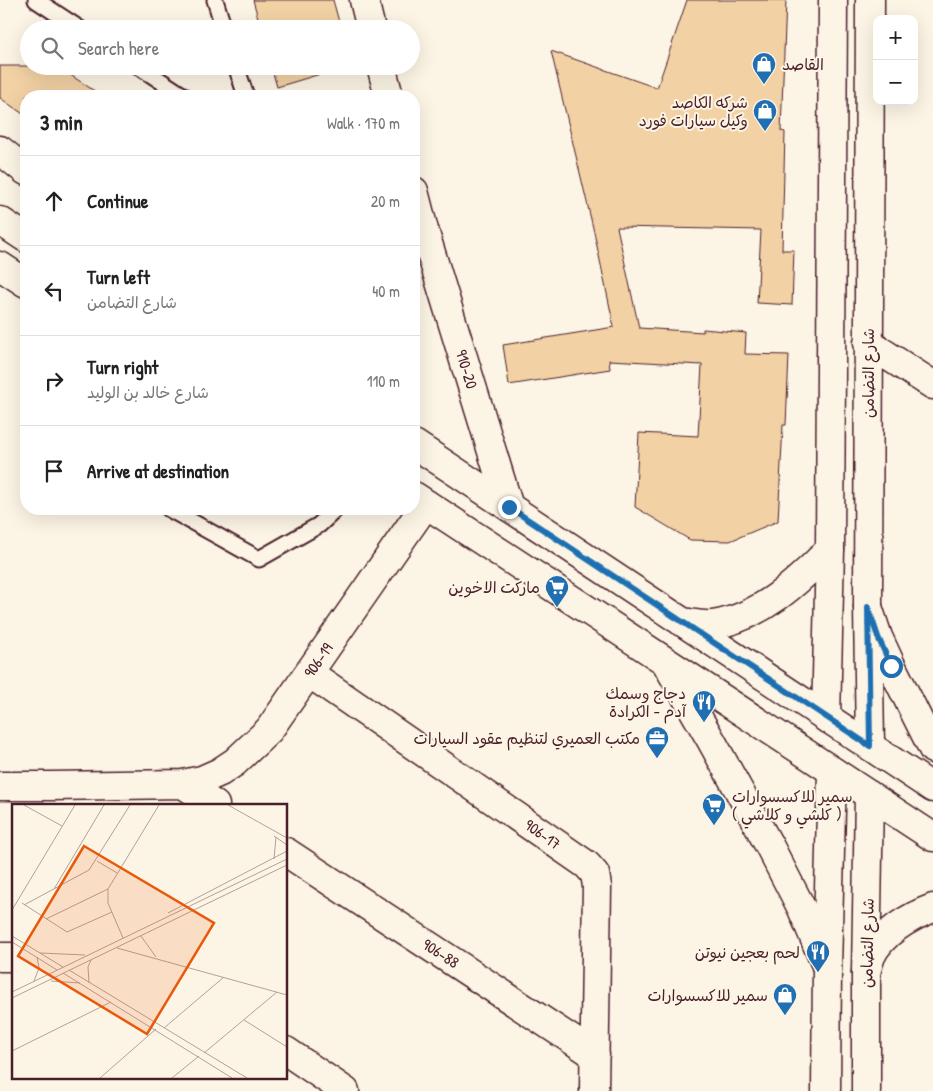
<!DOCTYPE html>
<meta charset="utf-8">
<style>
:root{--surface:#fff;--page:#f2f2f2;--text:#222;--muted:#767676;--line:#e0e0e0}
body{margin:0;font-family:"Patrick Hand","Playpen Sans Arabic",sans-serif;background:var(--page);color:var(--text)}
.controls{position:absolute;right:15px;top:15px;display:grid;overflow:hidden;border-radius:10px;box-shadow:0 5px 20px #0002}
.controls button{width:45px;height:45px;display:grid;place-items:center;padding:0;border:0;border-bottom:1px solid var(--line);background:var(--surface);color:var(--text);font:25px sans-serif}
.stop{position:absolute;width:15px;height:15px;margin:-11px;border:4px solid #1f6fb2;border-radius:50%;background:#fff}
.stop.end{background:#1f6fb2;border-color:#fff;box-shadow:0 1px 5px #0008}
.list{margin:0;padding:0;list-style:none}
h2{display:flex;justify-content:space-between;align-items:center;height:65px;margin:0;padding:0 20px;font-size:21px}
h2 small{font-size:16px;font-weight:400;color:var(--muted)}
.list li{display:grid;grid-template-columns:32px 1fr auto;gap:15px;align-items:center;box-sizing:border-box;height:90px;padding:0 20px;border-top:1px solid var(--line)}
.list b{display:block;font-size:19px;white-space:nowrap}
.list p{margin:0;font-size:16px;white-space:nowrap;color:var(--muted)}
.list em{font-size:16px;font-style:normal;color:var(--muted)}
.icon{flex:none;width:28px;height:28px;fill:none;stroke:currentColor;stroke-width:2;stroke-linecap:round;stroke-linejoin:round}
.map{position:relative;flex:none;width:933px;height:1091px;overflow:hidden}
.search{position:absolute;background:var(--surface);box-shadow:0 5px 20px #0002;left:20px;top:20px;width:400px;height:55px;display:flex;align-items:center;gap:12px;box-sizing:border-box;padding:0 18px;border-radius:28px;color:var(--muted);font-size:19px}
.panel{position:absolute;background:var(--surface);box-shadow:0 5px 20px #0002;left:20px;top:90px;width:400px;height:425px;border-radius:20px}
.map>svg:first-child{display:block}
.building{fill:#f2d1a4;stroke:#4a1f2b}
.lines{fill:none;stroke-linecap:round;stroke-linejoin:round}
.service-casing{stroke:#4a1f2b;stroke-width:19}
.minor-casing{stroke:#4a1f2b;stroke-width:31}
.tertiary-casing{stroke:#4a1f2b;stroke-width:31}
.primary-casing{stroke:#4a1f2b;stroke-width:31}
.service{stroke:#fcf5e5;stroke-width:15}
.minor{stroke:#fcf5e5;stroke-width:28}
.tertiary{stroke:#fcf5e5;stroke-width:28}
.primary{stroke:#fcf5e5;stroke-width:28}
.route{stroke:#1f6fb2;stroke-width:6}
.labels{text-anchor:middle;stroke-width:4;stroke-linejoin:round;paint-order:stroke}
.poi-label{font-size:16px;fill:#4a1f2b;stroke:#fcf5e5;text-anchor:end}
.street-label{font-size:16px;fill:#4a1f2b;stroke:#fcf5e5}
.inset-road{fill:none;stroke:#b59f9b;stroke-width:1}
.view{fill:#e8590c;fill-opacity:0.15;stroke:#e8590c;stroke-width:2.5}
.inset-edge{fill:none;stroke:#4a1f2b;stroke-width:2.5}
</style>
<div class="map">
<svg width="933" height="1091" viewBox="0 0 933 1091">
<rect width="100%" height="100%" fill="#fcf5e5"/>
<filter id="ink" filterUnits="userSpaceOnUse"><feTurbulence type="fractalNoise" baseFrequency=".02" numOctaves="2"/><feDisplacementMap in="SourceGraphic" scale="10" xChannelSelector="R" yChannelSelector="G"/><feConvolveMatrix kernelMatrix="1 2 1 2 8 2 1 2 1" color-interpolation-filters="sRGB"/></filter>
<g filter="url(#ink)">
<!-- building -->
<path class="building" d="M253 0H333L341 29H261Z
M687 0H786L781 131 785 132 782 250H794L792 305 757 303 761 230 617 227 639 328 703 332V329L746 333 745 354 789 355 786 425H783L778 521 730 541 690 540 635 507 639 433 698 436 702 365 609 360 610 369 509 385 503 345 614 327 594 232 551 51 657 88Z
M0 66H57L102 96H26V116L0 98Z
M271 66H347L277 87Z"/>
<g class="lines">
<!-- service casing -->
<g class="service-casing">
<path id="service" d="M36 0 80 29
M215 0 224 29
M138 66 184 96
M236 66 246 96
M169 509 259 559 319 525 336 509"/>
</g>
<!-- minor casing -->
<g class="minor-casing">
<path id="minor" d="M364 0 371 29
M381 66 389 96
M414 191 424 230 509 507
M868 343 933 385
M309 673 587 865 595 874 597 886 594 1091
M826 718 830 549 833 0
M870 746 868 607 870 0
M183 784 202 780 220 772 235 762 269 730 426 504
M0 786H51L183 784 215 805
M286 852 595 1055
M0 957H14
M286 1051 345 1091"/>
</g>
<!-- tertiary casing -->
<g class="tertiary-casing">
<path id="tertiary" d="M826 1091 827 968 832 771
M866 1091V972L869 795"/>
</g>
<!-- primary casing -->
<g class="primary-casing">
<path id="primary" d="M0 150 26 171
M0 221 26 238
M0 266 26 283
M414 444 933 788
M414 496 933 837
M868 607 878 637 891 665 933 749
M682 622C691 623 703 626 712 625 760 618 798 582 830 549
M668 666 711 740 770 847 802 909 827 968
M866 972C868 967 869 961 871 956 882 933 909 917 933 908"/>
</g>
<!-- service -->
<use href="#service" class="service"/>
<!-- minor -->
<use href="#minor" class="minor"/>
<!-- tertiary -->
<use href="#tertiary" class="tertiary"/>
<!-- primary -->
<use href="#primary" class="primary"/>
</g>
</g>
<g class="lines" filter="url(#ink)">
<!-- route -->
<path class="route" d="M509 507 870 746 868 607 878 637 891 666"/>
</g>
<!-- icons -->
<defs>
<g id="shop-pin" transform="scale(1.25)"><path d="M0 17L-7.5 6A9.5 9.5 0 1 1 7.5 6Z" fill="#1f6fb2" stroke="#fcf5e5"/><path d="M-5-2.5h2.3a2.7 3.5 0 0 1 5.4 0H5L5.5 6h-11ZM-1.5-2.5h3a1.5 2.3 0 0 0-3 0Z" fill="#fff"/></g>
<g id="supermarket-pin" transform="scale(1.25)"><path d="M0 17L-7.5 6A9.5 9.5 0 1 1 7.5 6Z" fill="#1f6fb2" stroke="#fcf5e5"/><path d="M-6-5.5h2.5l.6 2H6L4.5 2H-2.5L-4.4-4H-6ZM-1.5 3.2a1.3 1.3 0 1 0 .1 0ZM3 3.2a1.3 1.3 0 1 0 .1 0Z" fill="#fff"/></g>
<g id="restaurant-pin" transform="scale(1.25)"><path d="M0 17L-7.5 6A9.5 9.5 0 1 1 7.5 6Z" fill="#1f6fb2" stroke="#fcf5e5"/><path d="M-5-6h1v4h1v-4h1v4h1v-4h1v5L-1.5 .5V6h-2V.5L-5-1ZM5-6V6H3V1.5H1.5Q1.5-4 5-6Z" fill="#fff"/></g>
<g id="office-pin" transform="scale(1.25)"><path d="M0 17L-7.5 6A9.5 9.5 0 1 1 7.5 6Z" fill="#1f6fb2" stroke="#fcf5e5"/><path d="M-6-3h4V-5.5h4V-3h4V5H-6ZM-1-4.5V-3h2v-1.5ZM-6 0V1H6V0Z" fill="#fff"/></g>
</defs>
<g fill-rule="evenodd">
<use href="#shop-pin" x="764" y="64"/>
<use href="#shop-pin" x="765" y="111"/>
<use href="#supermarket-pin" x="557" y="587"/>
<use href="#restaurant-pin" x="704" y="702"/>
<use href="#office-pin" x="657" y="738"/>
<use href="#supermarket-pin" x="714" y="805"/>
<use href="#restaurant-pin" x="818" y="952"/>
<use href="#shop-pin" x="785" y="995"/>
</g>
<g class="labels">
<!-- poi labels -->
<g class="poi-label">
<text x="782" y="70" text-anchor="start">القاصد</text>
<text x="748" y="108">شركه الكاصد<tspan x="748" dy="18">وكيل سيارات فورد</tspan></text>
<text x="540" y="593">ماركت الاخوين</text>
<text x="686" y="699">دجاج وسمك<tspan x="686" dy="18">آدم - الكرادة</tspan></text>
<text x="640" y="744">مكتب العميري لتنظيم عقود السيارات</text>
<text x="732" y="802" text-anchor="start">سمير للاكسسوارات<tspan x="732" dy="18">( كلشي و كلاشي )</tspan></text>
<text x="800" y="958">لحم بعجين نيوتن</text>
<text x="768" y="1001">سمير للاكسسوارات</text>
</g>
<!-- street labels -->
<g class="street-label">
<text transform="translate(467 369) rotate(73)" y="6">910-20</text>
<text transform="translate(868 373) rotate(-90)" y="6">شارع التضامن</text>
<text transform="translate(318 660) rotate(-55)" y="6">906-19</text>
<text transform="translate(543 834) rotate(35)" y="6">906-17</text>
<text transform="translate(867 943) rotate(-89)" y="6">شارع التضامن</text>
<text transform="translate(441 953) rotate(33)" y="6">906-88</text>
</g>
</g>
<!-- overview -->
<g transform="translate(12 804)">
<rect width="275" height="275" fill="#fcf5e5"/>
<path class="inset-road" d="M12 1 50 22M216 1 275 34M262 32 275 41M262 55 264 33M85 57 105 69M42 85 92 1M96 85V99L111 134M10 99 55 128 100 108M12 101 77 66 118 1M0 106 63 1M156 109 275 47M34 115 96 85 147 1M0 132 51 163M129 132 144 153M0 138 45 166M105 144 275 191M28 149 73 151M57 166 235 274M51 169 220 274M22 177 27 164 25 153M39 177 68 179M77 179 76 163 79 156M0 188 275 55M0 194 275 61M232 216 275 243M152 224 212 173M0 247 99 198M192 249 265 188M88 274 144 225M160 274 187 252"/>
<path class="view" d="M72 42 202 119 135 230 6 152Z"/>
<rect width="275" height="275" class="inset-edge"/>
</g>
</svg>
<div class="controls">
<button>+</button>
<button>−</button>
</div>
<div class="stop" style="left:891px;top:666px"></div>
<div class="stop end" style="left:509px;top:507px"></div>
<div class="search"><svg class="icon" aria-label="search" viewBox="0 0 24 24"><circle cx="10" cy="10" r="6"/><path d="M15 15l6 6"/></svg>Search here</div>
<section class="panel">
<h2>3 min<small>Walk · 170 m</small></h2>
<ul class="list">
<li><svg class="icon" aria-label="ahead" viewBox="0 0 24 24"><path d="M12 20V5M6 11l6-6 6 6"/></svg><div><b>Continue</b></div><em>20 m</em></li>
<li><svg class="icon" aria-label="left" viewBox="0 0 24 24"><path d="M17 20v-9H6M10 6l-5 5 5 5"/></svg><div><b>Turn left</b><p>شارع التضامن</p></div><em>40 m</em></li>
<li><svg class="icon" aria-label="right" viewBox="0 0 24 24"><path d="M7 20v-9h11M14 6l5 5-5 5"/></svg><div><b>Turn right</b><p>شارع خالد بن الوليد</p></div><em>110 m</em></li>
<li><svg class="icon" aria-label="arrive" viewBox="0 0 24 24"><path d="M6 21V4h12l-3 4 3 4H6"/></svg><div><b>Arrive at destination</b></div></li>
</ul>
</section>
</div>
